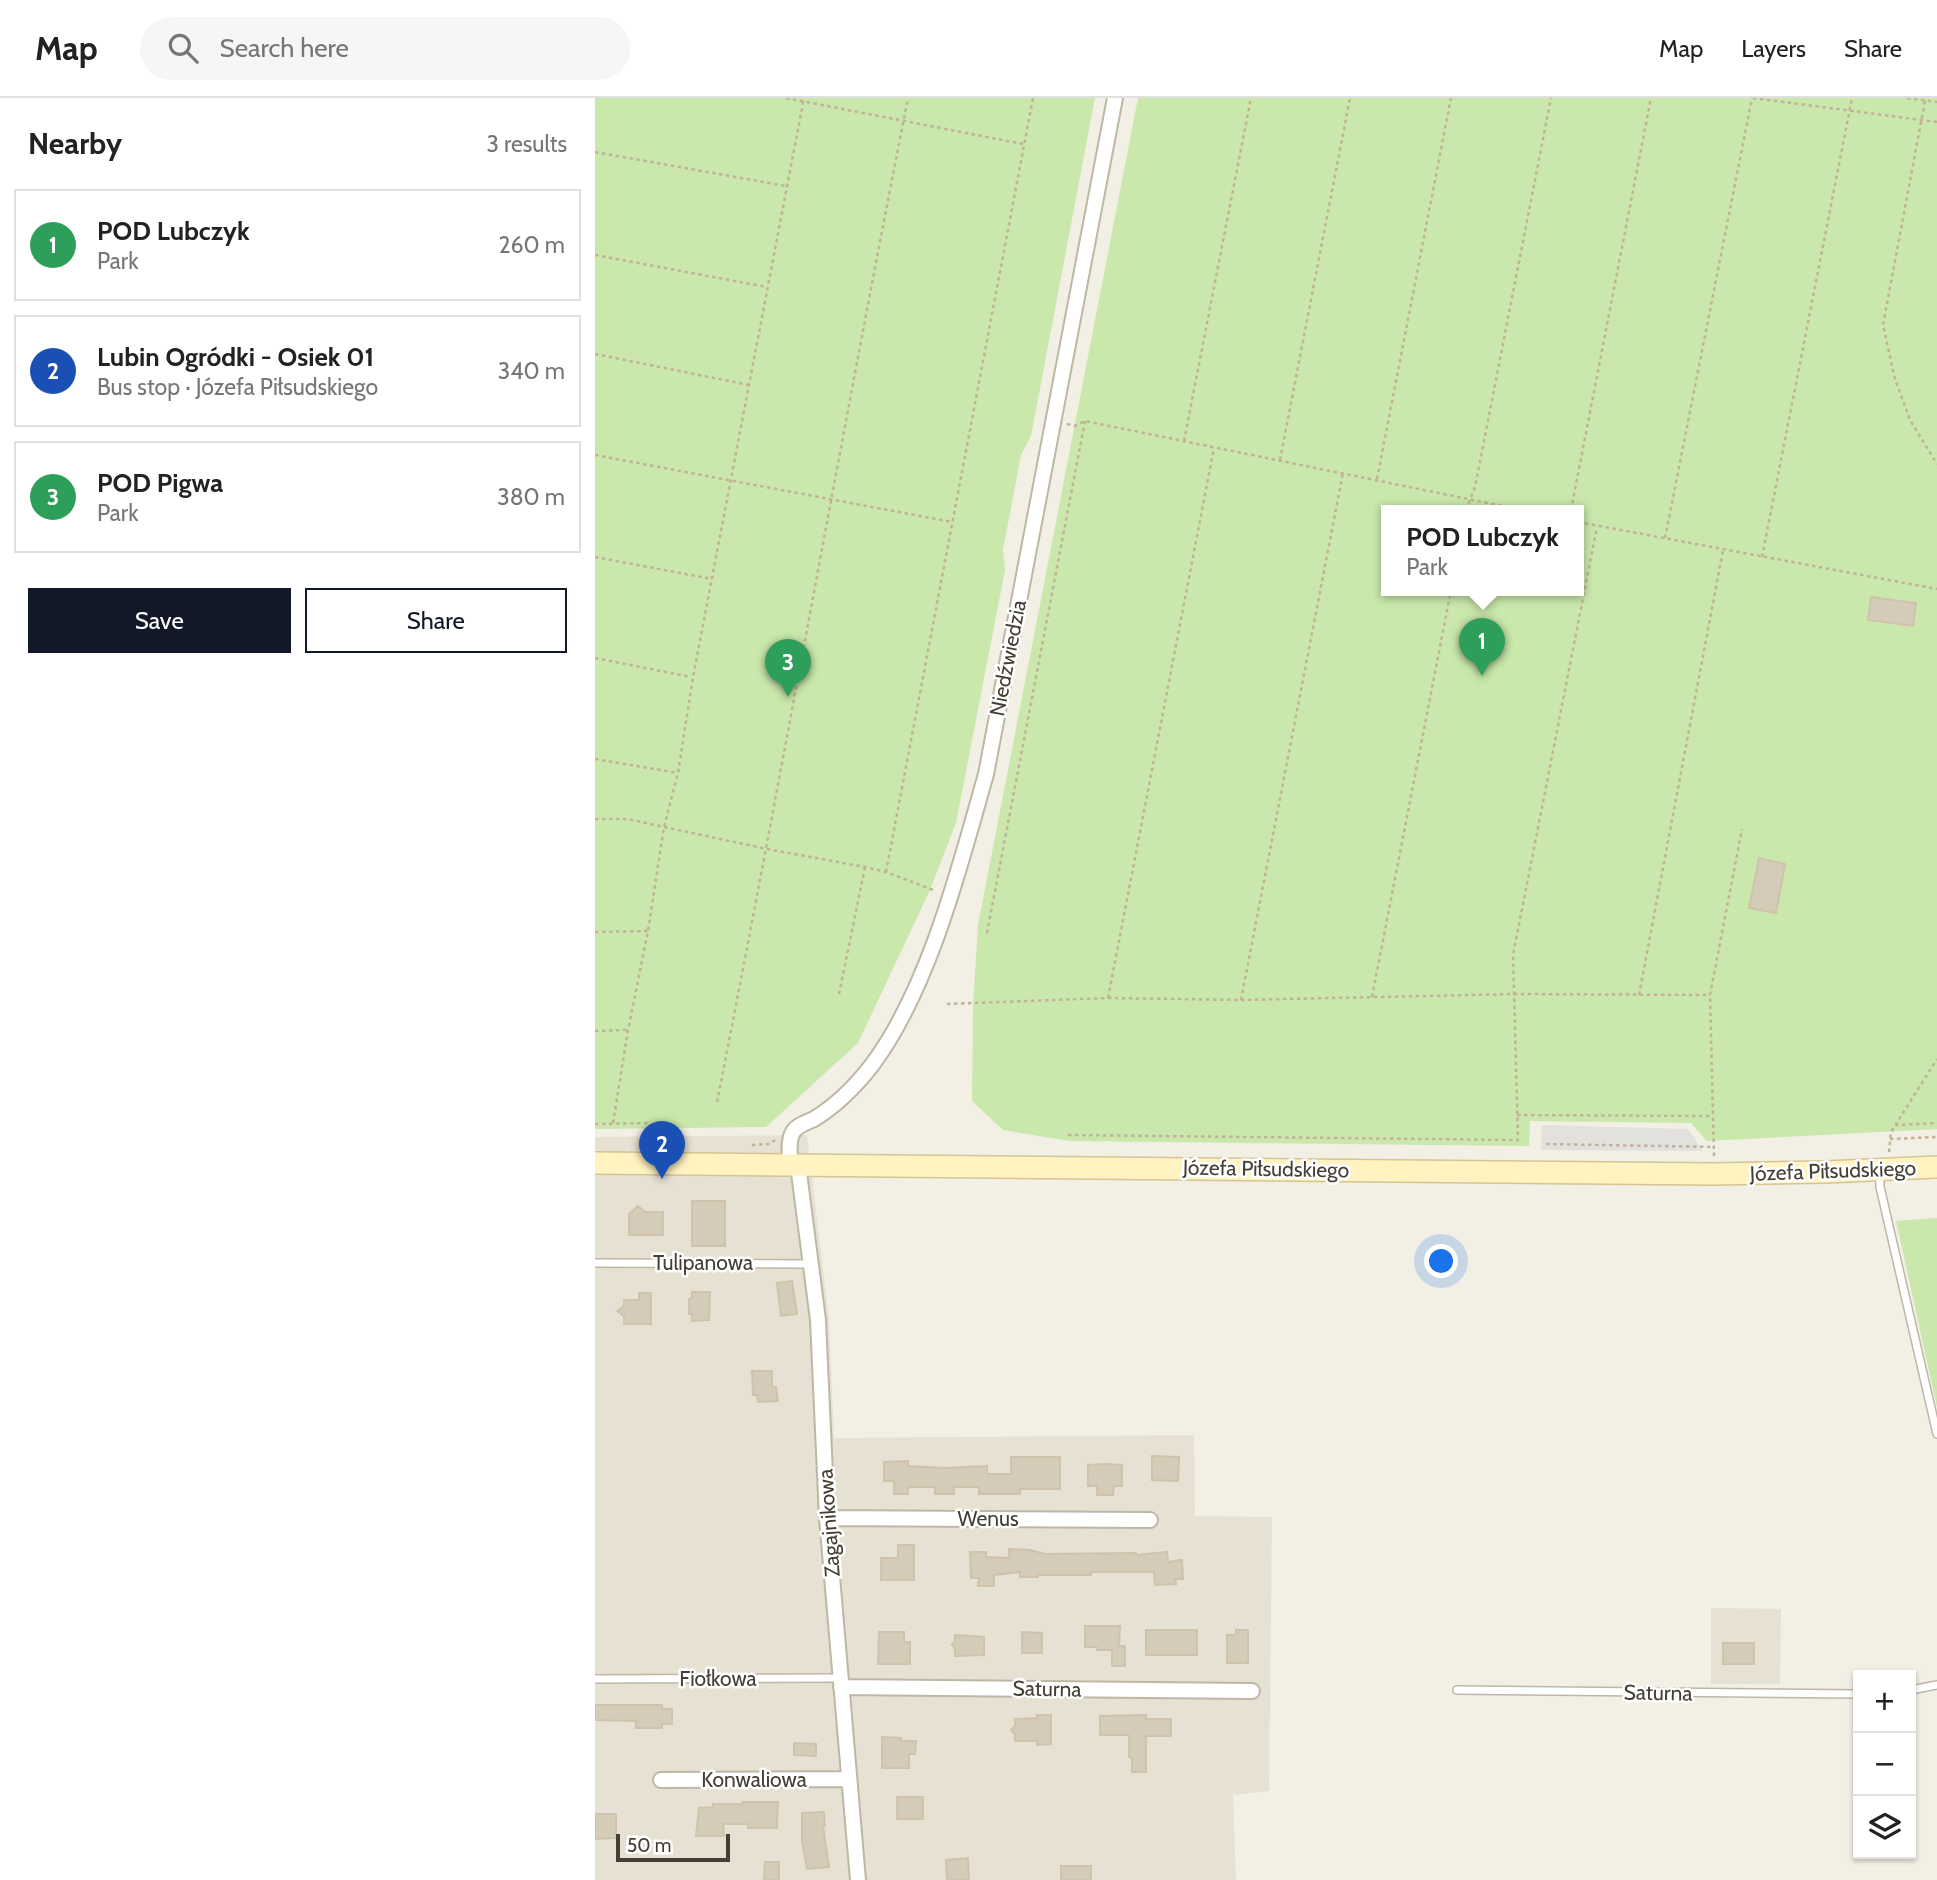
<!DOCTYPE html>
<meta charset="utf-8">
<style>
:root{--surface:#fff;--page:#f6f6f6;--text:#222;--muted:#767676;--line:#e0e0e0;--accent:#111827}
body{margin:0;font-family:Cabin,sans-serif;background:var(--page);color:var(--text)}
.controls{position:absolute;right:21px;bottom:21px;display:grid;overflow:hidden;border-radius:0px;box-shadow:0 2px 5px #0004}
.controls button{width:63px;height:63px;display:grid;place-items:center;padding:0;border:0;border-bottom:2px solid var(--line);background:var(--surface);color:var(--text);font:35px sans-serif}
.scale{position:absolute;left:21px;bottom:18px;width:114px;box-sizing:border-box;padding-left:7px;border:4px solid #443f34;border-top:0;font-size:19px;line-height:24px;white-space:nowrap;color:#443f34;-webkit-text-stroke:5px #fff;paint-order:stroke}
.you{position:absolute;left:847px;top:1164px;width:24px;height:24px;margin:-18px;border:5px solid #fff;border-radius:50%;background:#1a73e8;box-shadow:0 0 0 10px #1a73e833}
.badge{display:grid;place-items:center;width:46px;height:46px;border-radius:50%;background:var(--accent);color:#fff;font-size:23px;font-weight:700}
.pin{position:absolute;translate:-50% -58px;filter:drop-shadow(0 2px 4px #0008)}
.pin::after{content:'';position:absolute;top:37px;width:24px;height:21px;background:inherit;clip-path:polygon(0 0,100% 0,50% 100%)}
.popup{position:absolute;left:786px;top:407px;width:203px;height:91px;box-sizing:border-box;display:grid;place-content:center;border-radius:0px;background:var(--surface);filter:drop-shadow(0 2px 5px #0005);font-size:23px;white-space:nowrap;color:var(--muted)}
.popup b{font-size:26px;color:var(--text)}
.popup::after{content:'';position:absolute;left:50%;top:100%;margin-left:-14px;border:14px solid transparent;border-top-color:var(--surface)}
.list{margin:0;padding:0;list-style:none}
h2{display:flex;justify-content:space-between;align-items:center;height:91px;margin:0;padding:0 28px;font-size:30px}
h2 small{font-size:23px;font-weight:400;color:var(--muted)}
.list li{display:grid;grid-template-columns:46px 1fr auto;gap:21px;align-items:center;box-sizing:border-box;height:112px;margin:0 14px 14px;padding:0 14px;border:2px solid var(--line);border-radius:0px}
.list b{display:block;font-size:26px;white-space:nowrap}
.list p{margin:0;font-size:23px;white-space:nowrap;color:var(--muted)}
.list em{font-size:23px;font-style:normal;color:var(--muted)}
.actions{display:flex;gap:14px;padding:21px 28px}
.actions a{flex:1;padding:16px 0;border:2px solid var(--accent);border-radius:0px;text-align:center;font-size:24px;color:var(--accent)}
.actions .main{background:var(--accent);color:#fff}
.icon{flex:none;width:38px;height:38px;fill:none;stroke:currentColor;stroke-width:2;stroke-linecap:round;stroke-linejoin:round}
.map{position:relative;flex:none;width:1342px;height:1782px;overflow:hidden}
header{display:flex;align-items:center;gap:42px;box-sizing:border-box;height:98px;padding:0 35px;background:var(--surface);border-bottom:2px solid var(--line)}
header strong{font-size:33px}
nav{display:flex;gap:38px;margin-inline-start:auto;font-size:24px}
.search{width:490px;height:63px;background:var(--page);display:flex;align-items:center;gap:18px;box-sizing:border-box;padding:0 24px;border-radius:38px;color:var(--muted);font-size:26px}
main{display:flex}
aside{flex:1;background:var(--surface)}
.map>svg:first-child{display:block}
.residential{fill:#e6e1d2}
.green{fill:#cae8ab;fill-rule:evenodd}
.parking{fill:#e3e1dd}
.building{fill:#d4cbb9;stroke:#cfc3ac;stroke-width:2}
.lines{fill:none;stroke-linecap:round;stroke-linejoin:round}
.lane-casing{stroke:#beb7a6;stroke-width:10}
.street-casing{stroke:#beb7a6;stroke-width:18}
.secondary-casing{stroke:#d4c593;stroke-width:24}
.path{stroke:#c0b397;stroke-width:2.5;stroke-dasharray:3.5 3.5;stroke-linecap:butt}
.lane{stroke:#fff;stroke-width:7}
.street{stroke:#fff;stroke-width:14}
.secondary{stroke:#fff3c1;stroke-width:21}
.labels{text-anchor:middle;stroke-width:5;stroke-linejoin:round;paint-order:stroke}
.street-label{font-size:21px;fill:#443f34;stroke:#fff}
</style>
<header>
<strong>Map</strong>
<div class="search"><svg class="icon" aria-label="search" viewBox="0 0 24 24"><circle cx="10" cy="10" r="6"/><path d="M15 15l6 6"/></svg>Search here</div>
<nav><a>Map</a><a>Layers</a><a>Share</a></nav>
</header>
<main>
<aside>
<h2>Nearby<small>3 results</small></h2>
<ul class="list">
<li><span class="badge" style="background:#2e9e5b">1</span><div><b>POD Lubczyk</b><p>Park</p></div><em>260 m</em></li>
<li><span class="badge" style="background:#1a4fb4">2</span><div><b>Lubin Ogródki - Osiek 01</b><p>Bus stop · Józefa Piłsudskiego</p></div><em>340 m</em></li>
<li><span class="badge" style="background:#2e9e5b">3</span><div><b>POD Pigwa</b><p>Park</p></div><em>380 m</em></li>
</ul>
<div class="actions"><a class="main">Save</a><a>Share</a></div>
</aside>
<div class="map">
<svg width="1342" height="1782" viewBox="0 0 1342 1782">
<rect width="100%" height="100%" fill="#f2efe4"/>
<!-- residential -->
<path class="residential" d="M212 1037 234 1221 239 1340 599 1337 600 1418 677 1419 674 1693 638 1697 641 1782H0V1039Z
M1116 1510 1186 1511 1185 1586H1116Z"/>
<!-- green -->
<path class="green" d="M0 0H500L436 338 426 357 408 452 410 472 361 725 335 792 263 945 171 1029 0 1031Z
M543 0H1342V1031L1112 1043 1096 1025 935 1023 934 1048 475 1043 408 1032 377 1003 378 907 383 827ZM791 412H983V492H791Z
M1342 1120V1309L1301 1123Z"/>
<!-- parking -->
<path class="parking" d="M947 1027 1093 1031 1108 1053 946 1052Z"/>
<!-- building -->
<path class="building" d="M1276 499 1321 505 1318 528 1273 522Z
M1164 760 1190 766 1181 815 1154 810Z
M97 1103H130V1148H97Z
M43 1108 50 1114H68V1137H34V1116Z
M197 1183 202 1216 186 1218 182 1185Z
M97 1194H115L114 1222 97 1223V1216H94V1201H97Z
M44 1195H56V1226H29V1218L22 1213 29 1208V1202H44Z
M157 1273H177V1289H181L183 1303 163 1304 162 1297H158Z
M557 1358 584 1359 583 1383 557 1382Z
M416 1359H465V1391H425V1396H384V1389H359V1396H340V1389H313V1396H299V1383H289V1364L313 1363V1368L350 1370 392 1368V1376H416Z
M510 1366 527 1367V1388H519L518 1397H502V1388H493V1367Z
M303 1447H319V1482H286V1460H303Z
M414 1451 435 1452 450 1456 541 1455V1457L572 1454 573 1464 587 1462 588 1481H580L581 1486 560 1487 559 1474H496V1477H443V1479H425V1474L399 1477V1488H383L384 1480H376L375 1454H391V1459L414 1460Z
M490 1528H525L524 1548H530V1568H517V1552H502V1549H490Z
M551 1532H602V1557H551Z
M641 1532H653V1565H632V1537H641Z
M284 1534H309V1544H315V1566H283Z
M427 1534 447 1535V1555H427Z
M360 1537 389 1539V1557L360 1558V1550L357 1547 360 1543Z
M1128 1545H1159V1566H1128Z
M0 1607H67V1611H77V1626H67V1630H41V1623L0 1622Z
M442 1617H456V1646L442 1647V1643H420V1636L416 1632 420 1628V1621L442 1620Z
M551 1617V1621H576V1638H551V1674H537V1659H534V1637H505V1618Z
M287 1639 306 1640V1643H321L320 1656H314V1670H287Z
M199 1645 221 1646V1658L199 1657Z
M302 1699H328V1721H302Z
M148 1704H183L182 1730H153V1726H128L129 1738H101L104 1710 118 1709V1706H148Z
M229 1714 230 1728H228L234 1769 212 1771 207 1743V1715Z
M0 1716H21V1740L0 1741Z
M373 1760 374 1782H352L351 1762Z
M170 1764H184V1782H169Z
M466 1768H496V1782H466Z"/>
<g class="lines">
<!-- lane casing -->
<g class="lane-casing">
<path id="lane" d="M1285 1073V1089L1342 1336
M0 1165 215 1166
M0 1581 246 1580
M862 1592 1263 1596
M1316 1592 1342 1587"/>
</g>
<!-- street casing -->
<g class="street-casing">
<path id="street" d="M195 1067C195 1058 193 1044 197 1036 201 1027 211 1025 219 1021 242 1007 260 989 277 967 334 891 365 768 391 676L520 0
M203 1067 223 1222 232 1420 263 1782
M232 1420 555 1422
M246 1589 657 1593
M66 1682 253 1681"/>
</g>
<!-- secondary casing -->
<g class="secondary-casing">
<path id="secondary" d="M0 1065 1119 1076 1231 1074 1342 1069"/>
</g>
<!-- path -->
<path class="path" d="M191 0 428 46
M1158 0 1342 24
M1312 0 1342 4
M1330 3 1288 227 1300 281 1315 322 1342 366
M0 54 191 88
M0 157 172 189
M0 256 154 287
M472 326 480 328 490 323 927 412
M589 343 656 0
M0 357 357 424
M685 362 755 0
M782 381 856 0
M871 412 880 389 956 0
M976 412 1056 0
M983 424 1342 491
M1070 440 1157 0
M0 459 117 481
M1167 459 1257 0
M0 560 96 579
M0 661 83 675
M0 721H32L172 751 270 769 291 774 341 793
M291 774 438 0
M0 834 53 833
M392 835 490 323
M244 896 270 769
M1044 897 1128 452
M777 899 856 492
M513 900 619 350
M646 902 748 375
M352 906 513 900 646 902 920 896 1115 897
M0 933 32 932
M122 1004C188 670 247 334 313 0
M922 1017 1118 1018
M18 1025 33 932 53 833 69 729 83 675 98 579 209 0
M0 1026 56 1025
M1300 1027 1342 1025
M473 1037 923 1042 918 857 1002 429
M1295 1041 1342 1039
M951 1046 1119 1049
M157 1047 175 1046 180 1042
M1294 1054 1296 1034 1342 961
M1119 1058 1115 897 1147 731"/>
<!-- lane -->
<use href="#lane" class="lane"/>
<!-- street -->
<use href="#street" class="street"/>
<!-- secondary -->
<use href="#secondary" class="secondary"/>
</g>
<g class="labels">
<!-- street labels -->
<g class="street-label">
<text transform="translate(413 560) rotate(-79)" y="7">Niedźwiedzia</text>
<text transform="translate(671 1071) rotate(1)" y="7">Józefa Piłsudskiego</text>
<text transform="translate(1238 1073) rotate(-2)" y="7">Józefa Piłsudskiego</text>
<text x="108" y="1172">Tulipanowa</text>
<text x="393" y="1428">Wenus</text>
<text transform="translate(234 1425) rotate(-94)" y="7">Zagajnikowa</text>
<text x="123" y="1588">Fiołkowa</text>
<text transform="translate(452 1591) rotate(1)" y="7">Saturna</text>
<text transform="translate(1063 1595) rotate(1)" y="7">Saturna</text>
<text x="159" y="1689">Konwaliowa</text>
</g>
</g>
</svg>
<div class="controls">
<button>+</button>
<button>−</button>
<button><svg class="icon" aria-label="layers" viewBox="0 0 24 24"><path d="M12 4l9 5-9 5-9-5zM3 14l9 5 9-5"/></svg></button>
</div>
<div class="scale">50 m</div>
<div class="you"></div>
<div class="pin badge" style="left:887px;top:578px;background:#2e9e5b">1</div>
<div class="popup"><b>POD Lubczyk</b>Park</div>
<div class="pin badge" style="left:67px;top:1081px;background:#1a4fb4">2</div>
<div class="pin badge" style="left:193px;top:599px;background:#2e9e5b">3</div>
</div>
</main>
